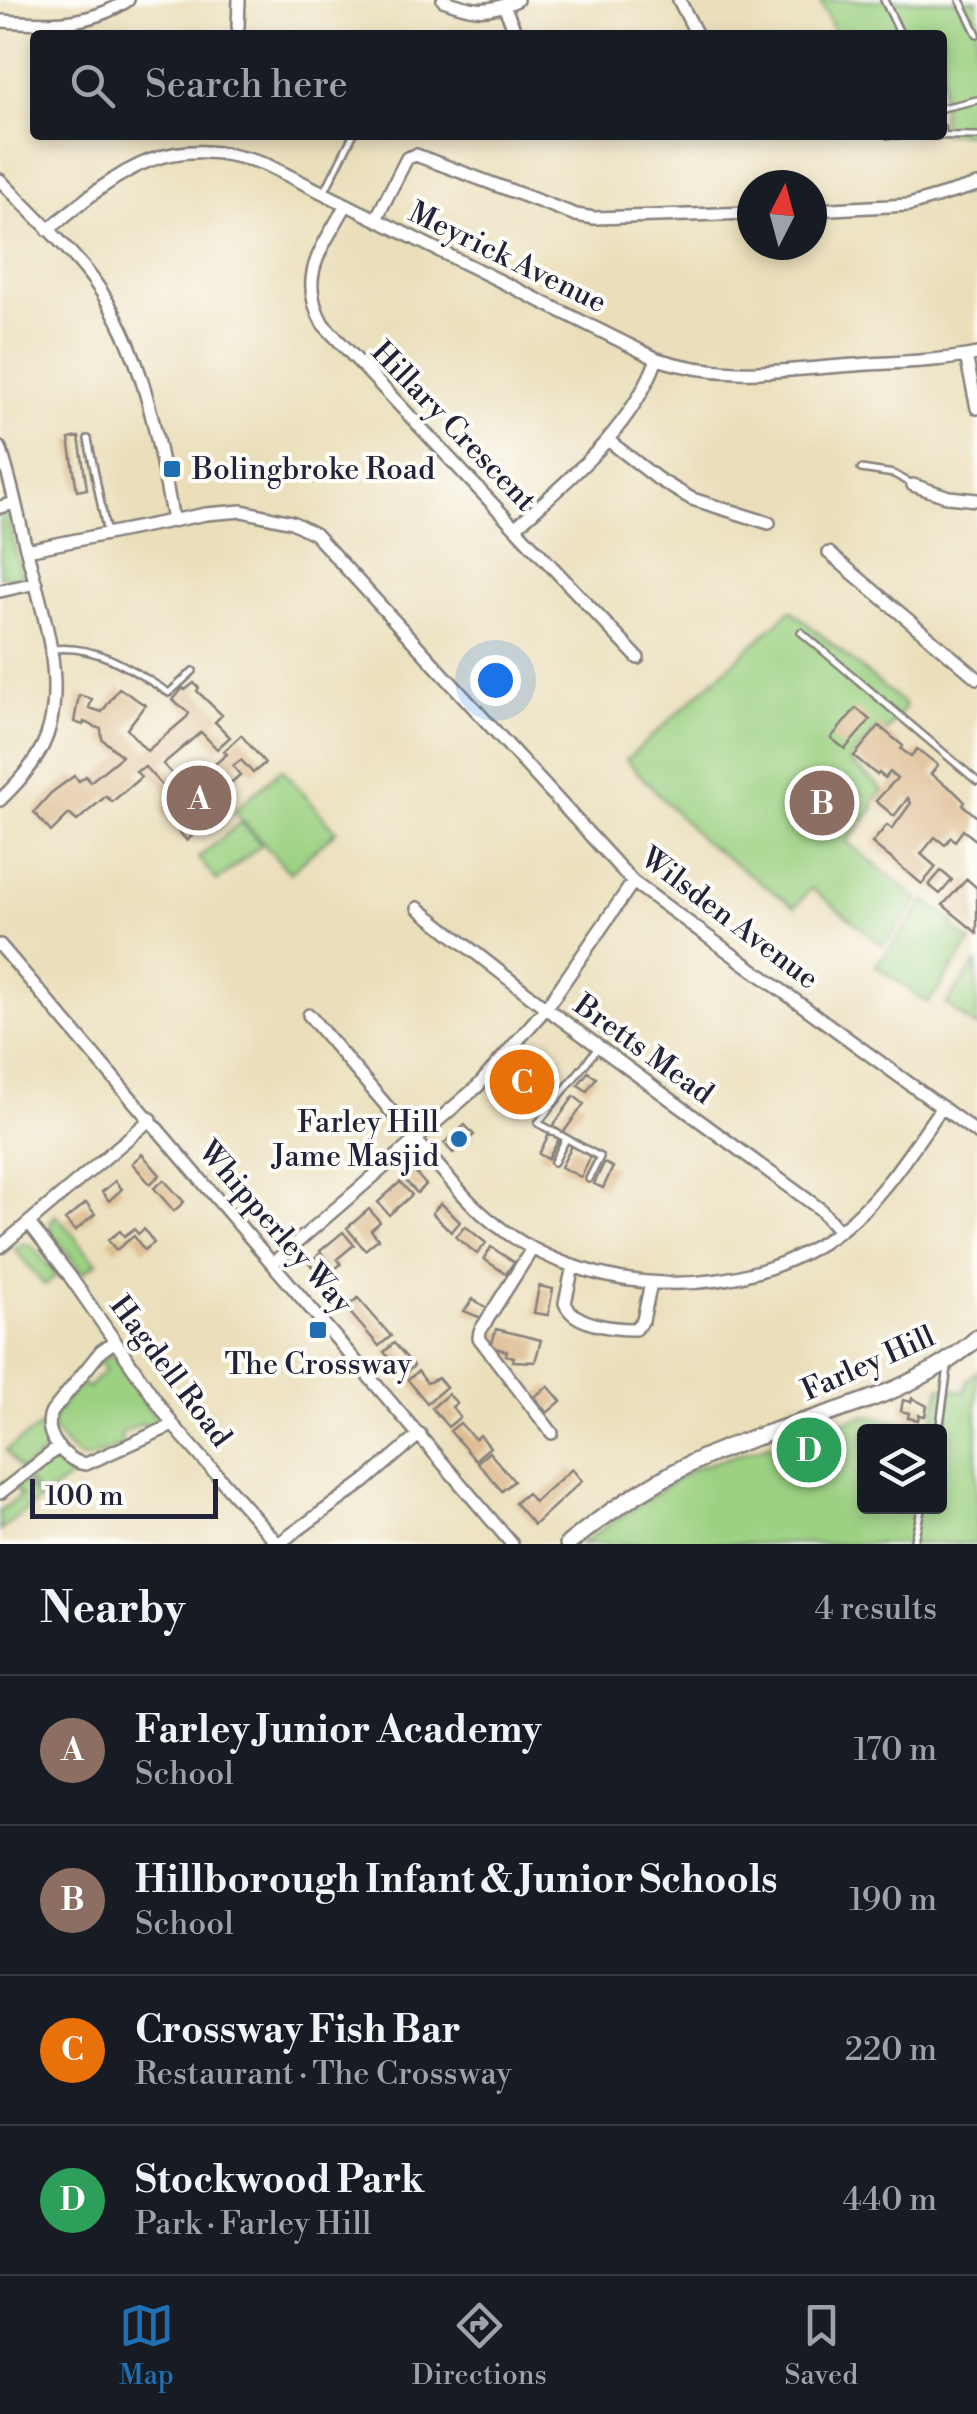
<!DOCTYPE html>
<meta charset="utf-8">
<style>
:root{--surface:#171b24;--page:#242831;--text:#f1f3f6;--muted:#9ea1a6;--line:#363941;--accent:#1f6fb2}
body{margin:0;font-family:"Libre Bodoni",serif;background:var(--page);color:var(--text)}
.controls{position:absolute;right:30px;bottom:30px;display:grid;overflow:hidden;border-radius:10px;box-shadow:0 5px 15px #0003}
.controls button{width:90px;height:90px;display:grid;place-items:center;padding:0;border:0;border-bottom:2px solid var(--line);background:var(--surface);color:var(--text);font:50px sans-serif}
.compass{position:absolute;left:737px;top:170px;width:90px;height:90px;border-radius:50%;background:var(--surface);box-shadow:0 5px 15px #0003;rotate:6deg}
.scale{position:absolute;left:30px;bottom:25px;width:188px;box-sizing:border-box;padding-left:10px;border:5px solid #22223b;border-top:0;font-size:28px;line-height:35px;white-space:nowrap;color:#22223b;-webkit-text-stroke:8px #fdfcf7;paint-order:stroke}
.you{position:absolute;left:495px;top:680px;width:35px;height:35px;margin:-25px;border:8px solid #fff;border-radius:50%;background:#1a73e8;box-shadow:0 0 0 15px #1a73e833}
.badge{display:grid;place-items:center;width:65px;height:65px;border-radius:50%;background:var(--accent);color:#fff;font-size:32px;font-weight:700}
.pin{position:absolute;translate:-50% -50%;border:5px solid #fff;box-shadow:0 2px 10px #0006}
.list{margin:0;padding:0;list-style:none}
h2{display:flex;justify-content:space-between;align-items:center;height:130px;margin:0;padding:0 40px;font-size:42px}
h2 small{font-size:32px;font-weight:400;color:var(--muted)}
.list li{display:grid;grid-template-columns:65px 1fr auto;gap:30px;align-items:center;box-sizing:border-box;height:150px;padding:0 40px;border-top:2px solid var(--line)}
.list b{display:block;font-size:38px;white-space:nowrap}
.list p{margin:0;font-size:32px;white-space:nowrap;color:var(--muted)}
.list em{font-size:32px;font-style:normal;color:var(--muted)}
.icon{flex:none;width:55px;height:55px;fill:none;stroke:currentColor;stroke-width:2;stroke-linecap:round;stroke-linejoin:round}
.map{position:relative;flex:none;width:977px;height:1544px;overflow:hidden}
.search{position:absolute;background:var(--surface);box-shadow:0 5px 15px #0003;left:30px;right:30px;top:30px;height:110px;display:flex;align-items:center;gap:25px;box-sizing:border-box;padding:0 35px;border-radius:10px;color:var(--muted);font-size:38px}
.sheet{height:730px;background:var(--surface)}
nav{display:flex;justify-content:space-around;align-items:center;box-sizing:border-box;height:140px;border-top:2px solid var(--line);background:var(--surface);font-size:28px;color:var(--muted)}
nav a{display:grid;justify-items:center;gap:5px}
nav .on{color:var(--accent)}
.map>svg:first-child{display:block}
.green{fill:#9cd182;stroke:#5f7a5e;stroke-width:2.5;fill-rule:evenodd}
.building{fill:#debb90}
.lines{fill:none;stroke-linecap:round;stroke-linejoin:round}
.lane-casing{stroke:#86807b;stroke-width:10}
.street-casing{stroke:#86807b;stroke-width:16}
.secondary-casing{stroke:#86807b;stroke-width:20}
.lane{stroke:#fff;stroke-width:5}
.street{stroke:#fff;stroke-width:11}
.secondary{stroke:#fff;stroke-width:15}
.poi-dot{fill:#1f6fb2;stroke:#fdfcf7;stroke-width:4}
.labels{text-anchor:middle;stroke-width:8;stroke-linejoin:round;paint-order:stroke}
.street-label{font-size:30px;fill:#22223b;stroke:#fdfcf7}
.poi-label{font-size:30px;fill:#22223b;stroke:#fdfcf7;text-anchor:start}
</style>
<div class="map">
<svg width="977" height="1544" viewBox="0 0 977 1544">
<rect width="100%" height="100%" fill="#fdfcf7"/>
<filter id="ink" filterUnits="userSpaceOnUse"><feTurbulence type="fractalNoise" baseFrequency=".01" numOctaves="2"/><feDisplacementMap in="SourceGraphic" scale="20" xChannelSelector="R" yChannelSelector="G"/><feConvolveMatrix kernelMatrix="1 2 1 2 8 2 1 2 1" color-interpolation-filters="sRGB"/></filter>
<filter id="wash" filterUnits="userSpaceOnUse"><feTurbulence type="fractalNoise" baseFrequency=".0048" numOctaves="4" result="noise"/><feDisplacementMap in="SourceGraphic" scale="40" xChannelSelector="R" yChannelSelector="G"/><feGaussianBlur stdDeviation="2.25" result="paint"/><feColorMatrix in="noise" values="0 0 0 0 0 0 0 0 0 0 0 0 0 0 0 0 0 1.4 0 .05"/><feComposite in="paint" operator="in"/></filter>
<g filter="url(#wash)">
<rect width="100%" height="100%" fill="#ebdfbb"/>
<!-- green -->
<path class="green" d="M820 0H977V134L942 133V35H836Z
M5 509 23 581 18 583 6 576 0 577V511Z
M791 610 906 706 886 732 878 727 849 761 883 790 872 803 875 807 847 842 919 900 883 945 811 888 795 907 702 840 626 760Z
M282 769 336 831 290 873 234 811Z
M241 822 261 845 217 881 198 858Z
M926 901 955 922 953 927 971 942 928 1003 876 966Z
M977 963V1028L946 1004Z
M56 1215 97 1263 83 1273 50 1231 51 1220Z
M22 1244 31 1245 57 1275 44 1285 15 1249Z
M111 1354 160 1424 150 1431 143 1423 120 1434 123 1444C79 1463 84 1467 52 1429L54 1415 81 1383 88 1388 106 1369 98 1362Z
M977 1371V1544H580L694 1468 867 1415 931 1429 940 1387 966 1392 967 1382ZM864 1432H940V1506H864Z
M40 1427 50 1441V1448L21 1471 6 1450Z
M57 1457 64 1458 77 1473 42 1498 26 1478Z
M23 1480 39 1500 0 1531V1511L21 1496 15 1487Z"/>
<g id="blocks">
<!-- building -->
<path class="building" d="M79 437 87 489 77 491 69 439Z
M194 683 199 688 197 691 222 715 215 722 230 737 217 749 201 732 163 764 186 789 227 754 224 751 241 735 265 763 253 773 241 760 233 766 240 775 190 817 195 822 190 826 196 832 187 841 161 810 172 797 145 767 136 771 141 777 112 802 106 796 77 821 69 814 51 832 34 812 51 793 74 776 79 781 86 776 90 782 122 756 102 739 101 729 84 722 83 725 74 722 79 695 92 699 89 708 102 712 119 688 145 705 127 729 147 751 187 717 189 713 173 700 183 688 185 690Z
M856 708 870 720 845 749 831 738Z
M879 726 903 746 901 749 905 752 911 756 917 749 938 765 931 774 954 791 965 802 963 805 977 817V841L963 830 955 841 951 837 945 845 935 837 921 854 936 867 922 884 872 843 887 825 892 829 911 803 908 798 894 816 876 801 897 778 890 772 885 778 879 773 877 775 854 756Z
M941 871 952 880 940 894 929 885Z
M967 879 977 888V933L943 905Z
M588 1072 596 1078 587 1091 578 1085Z
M574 1096 584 1104 563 1133 553 1126Z
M465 1125 474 1135 453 1153 444 1143Z
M549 1134 559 1139 548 1159 539 1154Z
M572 1146 591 1156 581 1177 561 1167Z
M142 1154 160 1175 150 1184 132 1163Z
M604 1163 613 1167 603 1188 594 1184Z
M414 1171 426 1185 417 1193 404 1179Z
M164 1180 184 1202 174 1211 154 1188Z
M115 1181 122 1189 109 1201 102 1192Z
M400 1182 412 1195 389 1215 378 1202Z
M86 1203 95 1214 75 1231 65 1220Z
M441 1203 460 1222 451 1232 432 1213Z
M369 1209 380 1222 371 1230 378 1239 365 1250 347 1228Z
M465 1226 486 1243 477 1254 456 1237Z
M134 1229 138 1234 144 1229 154 1243 144 1250 134 1236 116 1250 108 1240 120 1231 124 1236Z
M343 1232 354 1245 337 1259 341 1264 335 1269 320 1251Z
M491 1247 514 1262 506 1274 484 1259Z
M319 1254 331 1268 321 1277 309 1263Z
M539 1286 553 1289 548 1315 534 1313Z
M358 1298 391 1336 379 1346 346 1308Z
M473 1299 488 1309 481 1318 464 1311Z
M496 1329 541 1340 535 1362 513 1361 514 1357 506 1355 507 1351 491 1347Z
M394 1343 414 1366 403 1375 384 1352Z
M418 1371 427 1383 438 1378 446 1387 427 1403 408 1380Z
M548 1386 561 1401 547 1413 534 1397Z
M448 1394 457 1403 452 1407 460 1417 448 1427 432 1408Z
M912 1398 927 1406 925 1416 919 1415 918 1420 908 1418 909 1413 901 1411 903 1400 911 1402Z
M460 1423 475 1439 480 1435 490 1447 475 1460 450 1431Z
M489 1452 514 1481 502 1491 477 1462Z
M572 1469 582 1481 534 1525 515 1503 527 1493 534 1502Z"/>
</g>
</g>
<g filter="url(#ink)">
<use href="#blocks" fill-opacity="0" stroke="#86807b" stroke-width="2.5"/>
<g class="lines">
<!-- lane casing -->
<g class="lane-casing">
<path id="lane" d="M884 0 901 35
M960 0 977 34
M942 108 977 100
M942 128 943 132
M888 135 977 136
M325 191 353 135
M88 439 107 534
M861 469 894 474 910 483
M801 632 977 781
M53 649C97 644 133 670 169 693L193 671
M554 1162 566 1139
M589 1179 600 1157 538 1123 597 1049
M939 1432 948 1367
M913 1544 922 1506"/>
</g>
<!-- street casing -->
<g class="street-casing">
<path id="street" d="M443 0C473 11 487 14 517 0
M679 0 697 35
M504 6 517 35
M0 21C46 24 88 27 128 0
M238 27 239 0
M0 180C28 209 59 238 85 269 143 341 156 433 173 520
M346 205C323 247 296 276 323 324L638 658
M812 210 909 205 977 185
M376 219 407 158 416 155 576 215 594 218 752 213
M48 230C123 168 167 130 267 165L657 359C728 381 781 370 855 365 895 362 937 362 977 354
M966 356 977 408
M609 441 658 479 692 499 769 523
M0 448C11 479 17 512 25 544 39 600 64 667 50 725 43 755 22 779 0 800
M913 485 949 497 977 500
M0 507 15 503
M516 527C570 478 631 430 657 359
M27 550 206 514 242 511 292 522 315 534 633 882 977 1133
M829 553 977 678
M0 591 36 583
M418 908 546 1008 820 1209 839 1231
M0 945 512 1544
M309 1015C346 1059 384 1103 422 1147 445 1173 467 1203 495 1224 590 1299 745 1305 842 1229 884 1196 911 1150 942 1107
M29 1223 69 1275 173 1425 278 1544
M0 1247 151 1119
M532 1249 480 1331 479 1338 552 1433
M273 1263 478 1086 546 1008 633 882
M573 1266 565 1303C573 1325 614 1329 635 1329L643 1320 651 1283
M115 1341 101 1351 52 1412C41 1433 65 1462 86 1464L173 1425
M0 1493 59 1447
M278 1544 364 1482 420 1434"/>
</g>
<!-- secondary casing -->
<g class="secondary-casing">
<path id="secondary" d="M568 1544C605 1514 647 1486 690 1464 779 1419 901 1408 977 1338"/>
</g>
<!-- lane -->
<use href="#lane" class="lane"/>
<!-- street -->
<use href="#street" class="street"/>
<!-- secondary -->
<use href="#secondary" class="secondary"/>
</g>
</g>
<!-- markers -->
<g class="poi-dot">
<rect x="162" y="459" width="20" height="20" rx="5"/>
<circle cx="459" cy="1139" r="10"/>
<rect x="308" y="1320" width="20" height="20" rx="5"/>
</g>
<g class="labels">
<!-- street labels -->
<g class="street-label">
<text transform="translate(508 257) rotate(26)" y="10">Meyrick Avenue</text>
<text transform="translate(454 426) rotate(46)" y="10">Hillary Crescent</text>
<text transform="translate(730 918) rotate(37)" y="10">Wilsden Avenue</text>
<text transform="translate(644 1049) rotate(36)" y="10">Bretts Mead</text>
<text transform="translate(276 1227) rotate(49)" y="10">Whipperley Way</text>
<text transform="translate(868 1363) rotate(-24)" y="10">Farley Hill</text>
<text transform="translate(171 1371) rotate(53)" y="10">Hagdell Road</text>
</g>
<!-- poi labels -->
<g class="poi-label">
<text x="192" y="479">Bolingbroke Road</text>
<text x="439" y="1132" text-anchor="end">Farley Hill<tspan x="439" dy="34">Jame Masjid</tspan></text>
<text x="318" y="1374" text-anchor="middle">The Crossway</text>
</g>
</g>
</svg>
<div class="controls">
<button><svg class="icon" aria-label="layers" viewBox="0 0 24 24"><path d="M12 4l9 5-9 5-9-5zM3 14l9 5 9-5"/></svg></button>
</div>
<svg class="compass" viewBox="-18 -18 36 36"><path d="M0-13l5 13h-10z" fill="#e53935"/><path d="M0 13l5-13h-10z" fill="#9ea1a6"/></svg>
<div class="scale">100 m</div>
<div class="you"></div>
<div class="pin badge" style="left:199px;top:798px;background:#8d6e63">A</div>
<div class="pin badge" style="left:822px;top:803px;background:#8d6e63">B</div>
<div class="pin badge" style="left:522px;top:1082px;background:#e8710a">C</div>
<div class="pin badge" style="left:809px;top:1450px;background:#2e9e5b">D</div>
<div class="search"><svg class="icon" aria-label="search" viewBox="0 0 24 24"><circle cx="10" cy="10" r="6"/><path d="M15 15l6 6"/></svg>Search here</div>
</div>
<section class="sheet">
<h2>Nearby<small>4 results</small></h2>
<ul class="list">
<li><span class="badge" style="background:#8d6e63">A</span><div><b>Farley Junior Academy</b><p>School</p></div><em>170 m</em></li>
<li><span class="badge" style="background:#8d6e63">B</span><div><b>Hillborough Infant &amp; Junior Schools</b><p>School</p></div><em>190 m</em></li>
<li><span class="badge" style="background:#e8710a">C</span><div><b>Crossway Fish Bar</b><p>Restaurant · The Crossway</p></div><em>220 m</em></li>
<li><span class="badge" style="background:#2e9e5b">D</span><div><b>Stockwood Park</b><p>Park · Farley Hill</p></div><em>440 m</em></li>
</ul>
</section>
<nav>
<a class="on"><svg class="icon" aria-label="map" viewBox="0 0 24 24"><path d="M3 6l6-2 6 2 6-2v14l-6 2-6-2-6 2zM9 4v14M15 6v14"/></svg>Map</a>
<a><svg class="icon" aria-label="directions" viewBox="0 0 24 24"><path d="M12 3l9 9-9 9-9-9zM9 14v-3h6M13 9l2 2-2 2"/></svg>Directions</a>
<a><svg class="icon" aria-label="saved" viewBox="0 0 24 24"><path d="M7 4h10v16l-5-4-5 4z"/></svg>Saved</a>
</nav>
